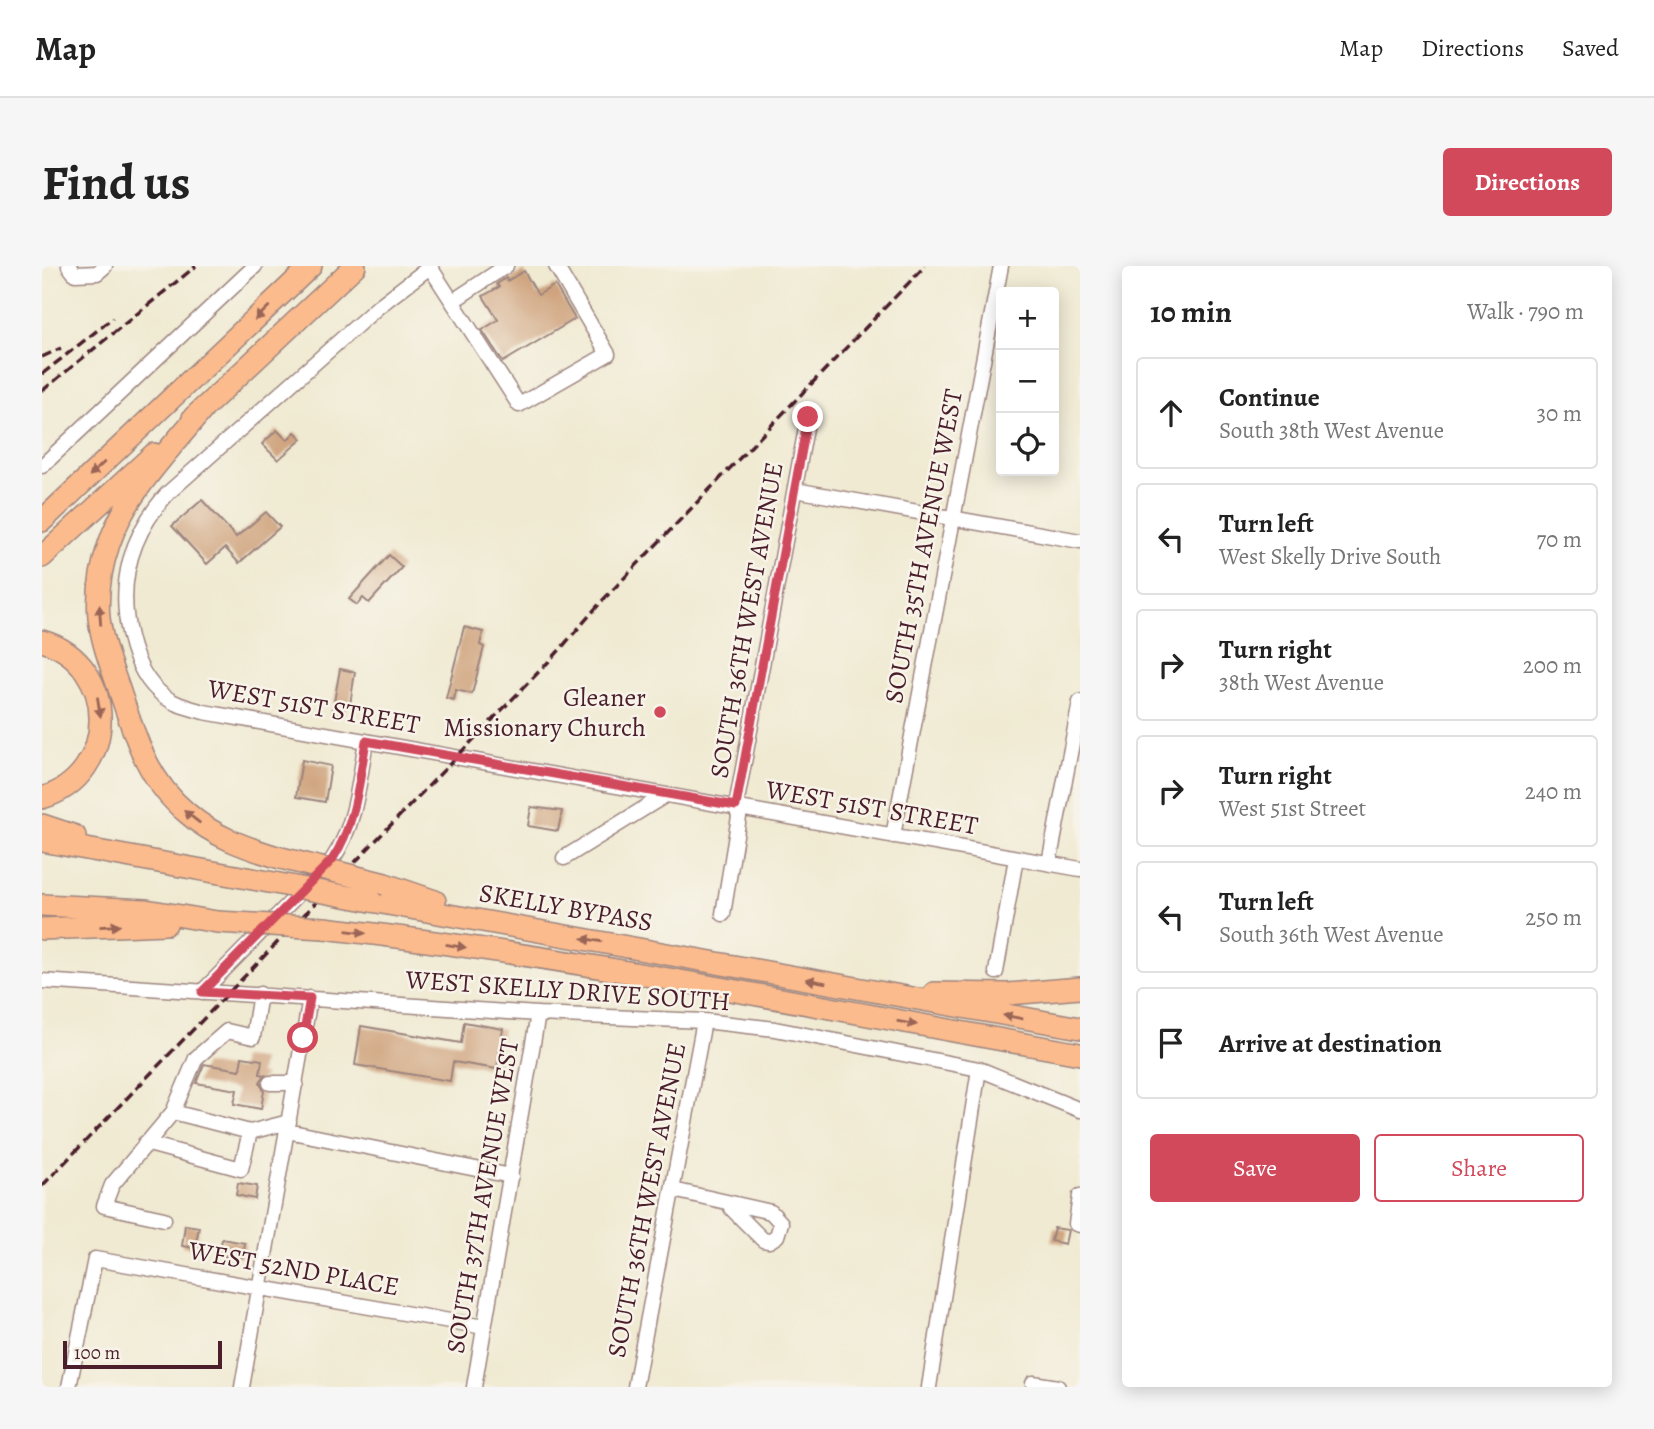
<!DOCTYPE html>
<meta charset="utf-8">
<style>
:root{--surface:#fff;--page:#f6f6f6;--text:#222;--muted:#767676;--line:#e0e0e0;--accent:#d1495b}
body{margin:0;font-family:Alegreya,serif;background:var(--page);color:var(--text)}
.controls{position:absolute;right:21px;top:21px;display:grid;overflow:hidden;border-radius:7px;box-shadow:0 4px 18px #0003}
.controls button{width:63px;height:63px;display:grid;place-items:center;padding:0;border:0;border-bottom:2px solid var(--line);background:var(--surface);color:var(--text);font:35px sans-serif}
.scale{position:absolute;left:21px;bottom:18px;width:159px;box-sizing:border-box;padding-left:7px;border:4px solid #4a1f2b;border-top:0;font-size:19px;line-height:24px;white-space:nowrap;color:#4a1f2b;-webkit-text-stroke:5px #f7f3e8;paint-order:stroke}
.stop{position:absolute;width:21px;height:21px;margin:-16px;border:5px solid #d1495b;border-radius:50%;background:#fff}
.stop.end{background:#d1495b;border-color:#fff;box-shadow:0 2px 7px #0008}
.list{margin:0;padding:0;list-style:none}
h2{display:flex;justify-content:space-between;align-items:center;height:91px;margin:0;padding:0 28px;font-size:30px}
h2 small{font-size:23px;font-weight:400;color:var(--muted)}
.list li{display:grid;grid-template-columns:46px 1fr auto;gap:21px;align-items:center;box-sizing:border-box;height:112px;margin:0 14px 14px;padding:0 14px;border:2px solid var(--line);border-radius:7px}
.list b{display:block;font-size:26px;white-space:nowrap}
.list p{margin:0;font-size:23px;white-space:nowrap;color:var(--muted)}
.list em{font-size:23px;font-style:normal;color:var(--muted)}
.actions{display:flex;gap:14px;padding:21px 28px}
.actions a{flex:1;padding:16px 0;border:2px solid var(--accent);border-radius:7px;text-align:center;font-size:24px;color:var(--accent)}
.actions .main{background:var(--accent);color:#fff}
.icon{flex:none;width:38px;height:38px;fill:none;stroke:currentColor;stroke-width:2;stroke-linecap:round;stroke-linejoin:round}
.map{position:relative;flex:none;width:1038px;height:1121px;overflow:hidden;border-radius:7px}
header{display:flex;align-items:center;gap:42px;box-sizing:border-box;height:98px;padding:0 35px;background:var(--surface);border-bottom:2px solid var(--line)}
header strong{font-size:33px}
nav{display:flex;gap:38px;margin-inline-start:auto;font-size:24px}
.intro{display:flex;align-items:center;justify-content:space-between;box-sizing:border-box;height:168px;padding:0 42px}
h1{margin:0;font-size:49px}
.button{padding:18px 32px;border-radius:7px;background:var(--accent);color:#fff;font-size:24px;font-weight:700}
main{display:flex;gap:42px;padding:0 42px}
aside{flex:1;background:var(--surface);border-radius:7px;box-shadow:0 4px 18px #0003}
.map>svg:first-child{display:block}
.building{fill:#cfa37d}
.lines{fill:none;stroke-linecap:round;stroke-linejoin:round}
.minor-casing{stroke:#9d847e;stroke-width:17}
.highway-casing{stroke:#9d847e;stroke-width:24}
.minor{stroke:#fff;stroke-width:14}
.highway{stroke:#fbbb8d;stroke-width:21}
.rail{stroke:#4a1f2b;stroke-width:3.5;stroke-dasharray:10 5;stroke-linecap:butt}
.highway-bridge-casing{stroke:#9d847e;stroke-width:24;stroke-linecap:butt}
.highway-bridge{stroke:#fbbb8d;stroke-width:21}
.oneway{fill:#9a6557}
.route{stroke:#d1495b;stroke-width:9}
.poi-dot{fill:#d1495b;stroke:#f7f3e8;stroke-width:2.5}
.labels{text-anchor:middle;stroke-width:5;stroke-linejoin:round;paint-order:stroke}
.street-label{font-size:26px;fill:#4a1f2b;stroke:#f7f3e8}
.poi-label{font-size:26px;fill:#4a1f2b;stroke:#f7f3e8;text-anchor:end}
</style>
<header>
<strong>Map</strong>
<nav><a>Map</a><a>Directions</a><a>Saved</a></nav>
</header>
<div class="intro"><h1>Find us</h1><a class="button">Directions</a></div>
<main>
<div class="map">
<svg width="1038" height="1121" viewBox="0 0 1038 1121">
<rect width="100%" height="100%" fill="#f7f3e8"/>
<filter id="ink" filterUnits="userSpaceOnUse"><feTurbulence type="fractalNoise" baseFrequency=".0143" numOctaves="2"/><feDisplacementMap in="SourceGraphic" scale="14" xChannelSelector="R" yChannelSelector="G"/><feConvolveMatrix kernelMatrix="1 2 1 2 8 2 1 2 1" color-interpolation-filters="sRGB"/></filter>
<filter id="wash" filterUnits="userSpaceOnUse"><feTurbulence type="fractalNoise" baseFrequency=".00686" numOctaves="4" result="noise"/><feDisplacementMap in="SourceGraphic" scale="28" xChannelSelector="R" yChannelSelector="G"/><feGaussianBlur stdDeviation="1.57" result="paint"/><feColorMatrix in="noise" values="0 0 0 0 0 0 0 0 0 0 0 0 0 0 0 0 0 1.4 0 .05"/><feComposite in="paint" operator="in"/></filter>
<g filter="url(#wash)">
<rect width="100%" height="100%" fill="#f0ead2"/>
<g id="blocks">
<!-- building -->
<path class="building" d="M482 5 496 29 513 19 533 53 461 96 440 64 456 54 441 30 457 21 455 18 464 12 465 15Z
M235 164 245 174 253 166 260 173 236 194 220 178Z
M160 234 194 271 224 246 238 261 197 297 183 282 165 298 130 260Z
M347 289 360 301 327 337 321 332 315 339 307 333Z
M422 361 441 366 438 379 442 381 430 428 414 424 412 434 404 432Z
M298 403 313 406 308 439 303 438 301 449 290 447Z
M260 494 289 500 283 536 254 531Z
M489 541 520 545 516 565 486 560Z
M422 756 461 763 455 803 411 796 408 815 313 799 319 760 419 777Z
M200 791 220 794 218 808 223 809 218 816 222 825 219 843 192 838 195 824 154 817 162 798 198 804Z
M196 917 215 920 213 933 194 929Z
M143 959 157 961 153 982 140 980Z
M1012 962 1026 964 1023 978 1009 975Z
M180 973 203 977 201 991 177 990Z"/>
</g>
</g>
<g filter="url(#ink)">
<use href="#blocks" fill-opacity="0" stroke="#9d847e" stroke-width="2"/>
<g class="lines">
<!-- minor casing -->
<g class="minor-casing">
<path id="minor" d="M27 0 33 8 55 7 63 0
M389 0 337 40 126 227C89 268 75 317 88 371 93 392 103 416 122 430 133 439 148 442 162 446L1038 603
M388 1 477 139 566 88 514 0
M411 35 464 0
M0 200 213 0
M753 224 1038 275
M851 570 959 0
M522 592 622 530
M1007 597 1038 436
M681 648 697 551 694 540 766 151
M954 706 974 592
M0 715 496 748 662 755 733 763 937 803 1038 844
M160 726 290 594C314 559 317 516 324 475
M228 817H254
M245 865 469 910
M208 866 247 856
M103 877 199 903 208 866 131 846
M631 924 729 946 739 957 735 970 727 975 721 974 689 942V938
M1038 930 1034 958 1038 959
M122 953 62 940 70 919 131 846 154 792 185 765 211 771 218 728
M991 1117 1016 1121
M27 1121 53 993 442 1061
M200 1121 268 732
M432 1121 496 748
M593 1121 662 755
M887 1121 937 803"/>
</g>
<!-- highway casing -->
<g class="highway-casing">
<path id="highway" d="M161 143C127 185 84 227 67 278 59 301 55 328 57 352 60 377 69 400 77 423 93 470 105 514 145 547 171 570 202 581 235 591
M151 152 313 0
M0 255 269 0
M0 291 112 188
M0 375C78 397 77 510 0 532
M0 559 33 570
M0 575 216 614
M343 618 393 635
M329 635 1038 762
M0 639 104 644 175 656
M282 662C536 691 787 743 1038 788
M0 663 124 658
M892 727 966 728 1038 722"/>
</g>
<!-- minor -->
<use href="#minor" class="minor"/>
<!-- highway -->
<use href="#highway" class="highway"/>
<!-- rail -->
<path class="rail" d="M0 91 19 82
M0 108 71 52
M0 125 154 0
M0 920 514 388 560 335 883 0"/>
<!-- highway-bridge casing -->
<g class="highway-bridge-casing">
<path id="highway-bridge" d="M235 591 343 618
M216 614 329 635
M175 656 282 662"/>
</g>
<!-- highway-bridge -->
<use href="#highway-bridge" class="highway-bridge"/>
</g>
<!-- one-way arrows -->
<defs><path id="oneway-solid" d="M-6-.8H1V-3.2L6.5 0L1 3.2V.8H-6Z" transform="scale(1.75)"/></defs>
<g class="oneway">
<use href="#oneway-solid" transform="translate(220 47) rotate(136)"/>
<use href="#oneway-solid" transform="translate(55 203) rotate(137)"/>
<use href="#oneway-solid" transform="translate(58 349) rotate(-94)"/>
<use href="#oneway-solid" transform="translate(57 441) rotate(81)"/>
<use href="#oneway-solid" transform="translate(150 551) rotate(-142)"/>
<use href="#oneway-solid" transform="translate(68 660) rotate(-3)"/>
<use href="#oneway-solid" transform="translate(314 666) rotate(7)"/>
<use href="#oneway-solid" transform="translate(550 674) rotate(-170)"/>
<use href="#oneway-solid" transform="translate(414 680) rotate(9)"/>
<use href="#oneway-solid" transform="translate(774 715) rotate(-170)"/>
<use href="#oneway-solid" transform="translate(971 751) rotate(-170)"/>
<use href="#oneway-solid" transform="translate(865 757) rotate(10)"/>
</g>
</g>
<g class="lines" filter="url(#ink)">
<!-- route -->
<path class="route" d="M261 772 268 732 160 726 290 594C314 558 317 516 324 475L694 540 766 151"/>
</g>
<!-- markers -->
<circle class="poi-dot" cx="618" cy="446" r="7"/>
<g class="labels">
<!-- street labels -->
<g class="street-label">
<text transform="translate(881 280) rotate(-79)" y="9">SOUTH 35TH AVENUE WEST</text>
<text transform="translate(704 354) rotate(-80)" y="9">SOUTH 36TH WEST AVENUE</text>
<text transform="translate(272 440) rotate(10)" y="9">WEST 51ST STREET</text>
<text transform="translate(830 541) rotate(10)" y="9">WEST 51ST STREET</text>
<text transform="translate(524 641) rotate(10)" y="9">SKELLY BYPASS</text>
<text transform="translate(526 724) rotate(4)" y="9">WEST SKELLY DRIVE SOUTH</text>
<text transform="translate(440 930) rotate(-80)" y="9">SOUTH 37TH AVENUE WEST</text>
<text transform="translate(604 934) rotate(-79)" y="9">SOUTH 36TH WEST AVENUE</text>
<text transform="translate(252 1002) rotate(10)" y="9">WEST 52ND PLACE</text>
</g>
<!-- poi labels -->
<g class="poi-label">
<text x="604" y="440">Gleaner<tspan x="604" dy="30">Missionary Church</tspan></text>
</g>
</g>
</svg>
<div class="controls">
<button>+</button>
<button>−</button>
<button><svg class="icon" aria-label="locate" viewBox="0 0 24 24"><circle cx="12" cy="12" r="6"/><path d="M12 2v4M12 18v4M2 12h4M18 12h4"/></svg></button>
</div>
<div class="scale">100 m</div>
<div class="stop" style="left:261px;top:772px"></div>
<div class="stop end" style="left:766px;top:151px"></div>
</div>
<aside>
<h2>10 min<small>Walk · 790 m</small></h2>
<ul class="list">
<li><svg class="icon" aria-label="ahead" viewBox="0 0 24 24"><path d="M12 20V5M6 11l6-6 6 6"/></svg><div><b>Continue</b><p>South 38th West Avenue</p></div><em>30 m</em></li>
<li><svg class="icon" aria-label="left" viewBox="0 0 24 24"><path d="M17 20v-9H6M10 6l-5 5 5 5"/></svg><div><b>Turn left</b><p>West Skelly Drive South</p></div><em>70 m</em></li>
<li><svg class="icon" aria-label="right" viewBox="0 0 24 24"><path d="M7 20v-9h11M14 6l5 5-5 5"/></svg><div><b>Turn right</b><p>38th West Avenue</p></div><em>200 m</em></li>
<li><svg class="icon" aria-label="right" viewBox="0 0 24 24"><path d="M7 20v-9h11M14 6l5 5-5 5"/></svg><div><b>Turn right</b><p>West 51st Street</p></div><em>240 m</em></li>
<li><svg class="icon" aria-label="left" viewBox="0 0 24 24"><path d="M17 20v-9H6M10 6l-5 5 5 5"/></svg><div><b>Turn left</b><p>South 36th West Avenue</p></div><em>250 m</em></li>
<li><svg class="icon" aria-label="arrive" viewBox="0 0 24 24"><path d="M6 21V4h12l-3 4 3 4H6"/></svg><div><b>Arrive at destination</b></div></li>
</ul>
<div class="actions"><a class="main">Save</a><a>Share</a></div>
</aside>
</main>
